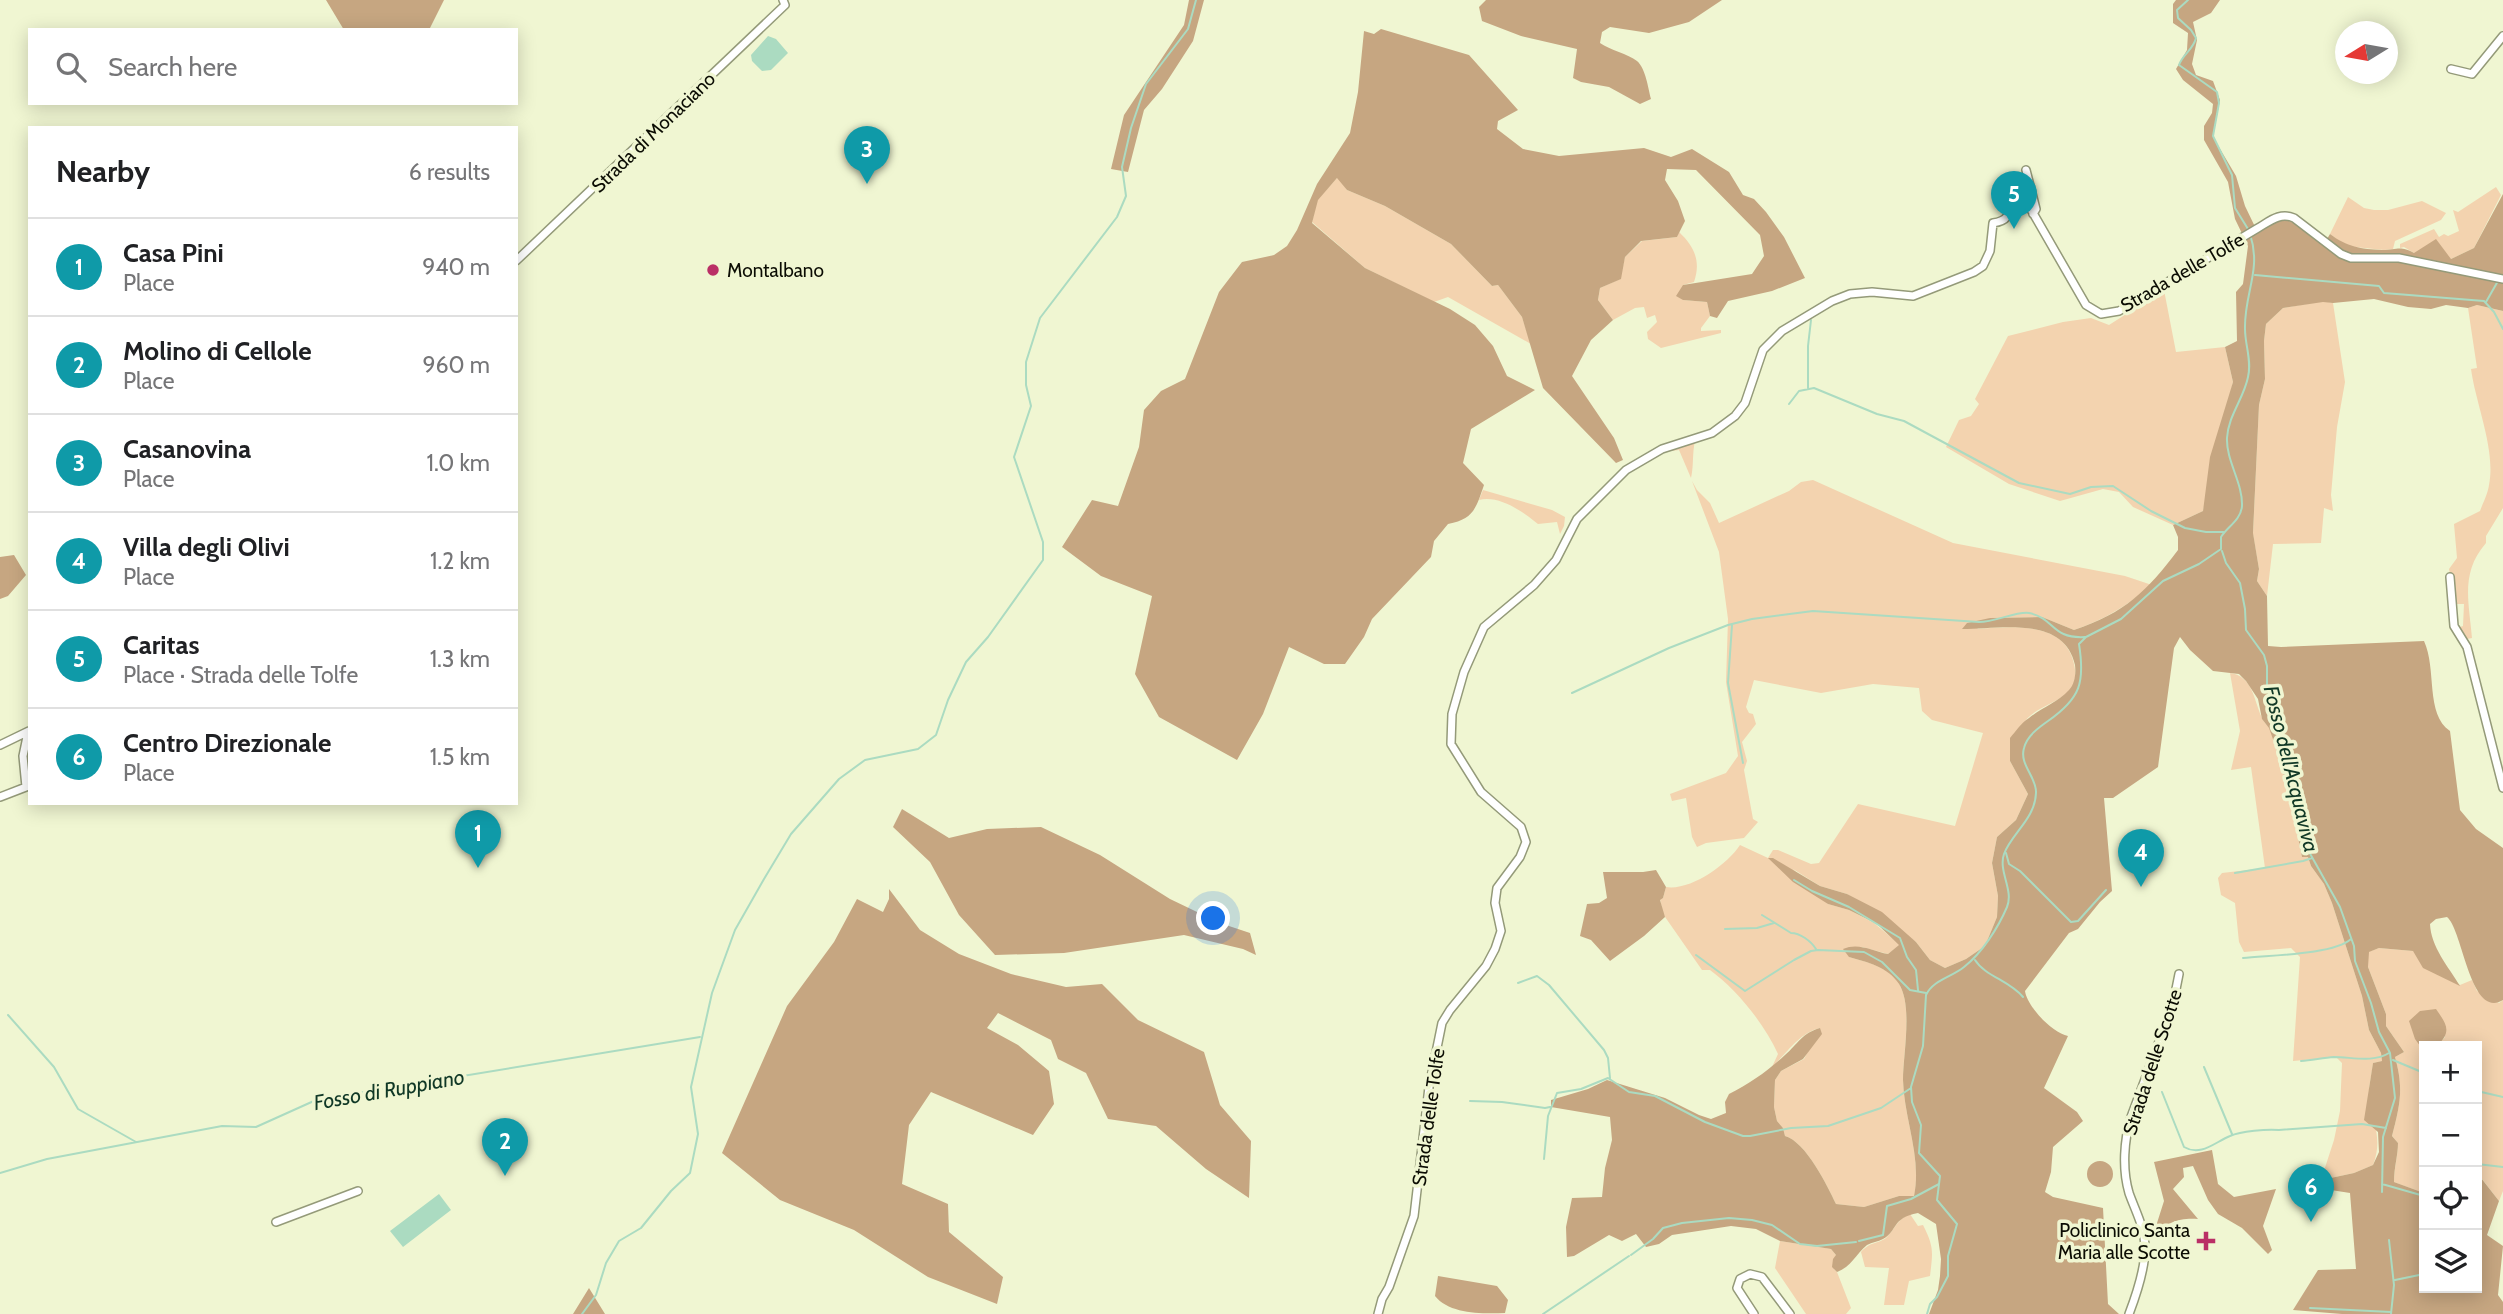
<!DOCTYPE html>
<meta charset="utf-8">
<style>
:root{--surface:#fff;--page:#f2f2f2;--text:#202124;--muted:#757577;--line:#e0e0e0;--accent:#ba2f66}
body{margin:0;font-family:Cabin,sans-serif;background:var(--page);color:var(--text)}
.controls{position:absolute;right:21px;bottom:21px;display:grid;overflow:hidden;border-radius:0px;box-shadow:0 4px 18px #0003}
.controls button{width:63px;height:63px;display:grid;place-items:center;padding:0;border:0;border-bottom:2px solid var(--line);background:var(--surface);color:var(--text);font:35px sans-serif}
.compass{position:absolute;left:2335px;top:21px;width:63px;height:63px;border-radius:50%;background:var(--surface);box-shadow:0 4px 18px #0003;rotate:259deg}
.you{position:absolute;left:1214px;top:919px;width:24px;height:24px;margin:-18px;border:5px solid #fff;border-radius:50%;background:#1a73e8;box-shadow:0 0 0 10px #1a73e833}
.badge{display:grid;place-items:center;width:46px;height:46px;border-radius:50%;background:var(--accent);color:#fff;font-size:23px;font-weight:700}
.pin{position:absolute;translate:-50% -58px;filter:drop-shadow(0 2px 4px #0008)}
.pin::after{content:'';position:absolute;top:37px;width:24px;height:21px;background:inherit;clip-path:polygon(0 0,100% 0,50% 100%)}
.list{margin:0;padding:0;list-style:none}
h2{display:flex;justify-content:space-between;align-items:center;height:91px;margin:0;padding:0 28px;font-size:30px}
h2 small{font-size:23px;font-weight:400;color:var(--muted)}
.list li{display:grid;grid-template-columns:46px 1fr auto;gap:21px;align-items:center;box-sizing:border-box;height:98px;padding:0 28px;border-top:2px solid var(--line)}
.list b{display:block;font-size:26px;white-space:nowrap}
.list p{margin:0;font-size:23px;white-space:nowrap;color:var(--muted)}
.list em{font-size:23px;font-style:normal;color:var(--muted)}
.icon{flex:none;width:38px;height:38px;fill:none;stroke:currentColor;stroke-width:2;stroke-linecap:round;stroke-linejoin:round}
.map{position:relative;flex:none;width:2503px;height:1314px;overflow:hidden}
.search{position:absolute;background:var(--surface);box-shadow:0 4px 18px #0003;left:28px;top:28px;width:490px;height:77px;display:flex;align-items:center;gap:18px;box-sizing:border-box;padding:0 24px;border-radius:0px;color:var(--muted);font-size:26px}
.panel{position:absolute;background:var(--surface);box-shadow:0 4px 18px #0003;left:28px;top:126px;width:490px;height:679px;border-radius:0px}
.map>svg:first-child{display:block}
.green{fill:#f3d3af}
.forest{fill:#c6a681}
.water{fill:#abdbc1}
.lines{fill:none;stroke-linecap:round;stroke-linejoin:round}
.stream{stroke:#abdbc1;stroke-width:2}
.minor-casing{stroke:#949a79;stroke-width:10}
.minor{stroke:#fff;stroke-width:7}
.poi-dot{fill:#ba2f66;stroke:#f0f6d2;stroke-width:2.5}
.labels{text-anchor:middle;stroke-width:7;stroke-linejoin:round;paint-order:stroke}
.street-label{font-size:19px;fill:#0b0c03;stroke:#f0f6d2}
.poi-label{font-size:19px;fill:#0b0c03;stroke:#f0f6d2;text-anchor:start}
.water-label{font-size:21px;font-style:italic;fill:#103826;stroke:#f0f6d2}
</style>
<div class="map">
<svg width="2503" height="1314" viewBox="0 0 2503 1314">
<rect width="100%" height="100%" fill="#f0f6d2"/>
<!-- green -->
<path class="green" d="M1338 177 1347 190 1385 206 1451 244 1492 286 1498 285 1522 317 1531 344 1448 297 1434 302 1365 268 1312 222 1317 200Z
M2496 187 2501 195 2474 248 2451 259 2414 253 2404 247 2400 248V244L2434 229 2439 237 2444 234 2448 236 2459 231 2453 210 2458 212Z
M2348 197 2364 208 2374 210H2388L2422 201 2446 213 2441 220 2395 241 2393 249 2384 250 2345 246 2330 234Z
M1679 232C1695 247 1701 262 1694 282L1683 285V300L1707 302 1710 316 1701 328V331L1721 330V333L1661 348 1648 339 1647 332 1657 322 1655 315 1647 318 1644 307 1635 308 1613 320 1598 300 1600 288 1620 279 1625 257 1642 241 1677 237Z
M2164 290 2176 352 2225 347 2233 382 2203 511 2173 525 2133 507 2119 492 2103 489 2060 501 2009 484 1946 447 1959 420 1971 416 1979 404 1975 399 2008 336 2063 322 2091 318 2109 325Z
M2323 301 2333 303 2345 382 2337 427 2331 495 2333 511 2324 508 2321 543 2273 544 2267 596 2257 581 2259 569 2253 534 2259 405 2265 379 2264 341 2266 324 2283 308Z
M2477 305 2503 311V508L2486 536V543C2460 573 2469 602 2472 638L2467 639 2460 627 2463 626 2464 604H2456L2449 569 2457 558 2454 524 2480 511C2483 503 2488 493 2489 485 2496 450 2476 405 2471 369L2477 368 2468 308Z
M1695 441C1692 454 1694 465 1691 478L1679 450 1662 452Z
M1813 480 1953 543 2125 576 2152 585C2128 605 2104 620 2074 630L2042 617 1990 618 1977 629C2011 627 2065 620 2074 664 2076 672 2076 683 2070 690 2059 703 2036 707 2026 720 2018 731 2014 749 2010 761L2028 794 2016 820 1997 837 1992 863 1998 896 1997 917 1985 946 1966 959 1945 968 1930 960 1916 942 1847 894 1820 886 1793 869 1828 904 1849 910 1874 923 1900 945 1888 954 1862 947 1849 957C1867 962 1889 967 1899 984 1913 1006 1903 1054 1903 1080 1904 1119 1922 1157 1914 1197L1899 1196 1864 1207 1836 1204C1827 1185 1806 1142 1785 1136L1783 1128 1777 1121 1774 1107 1775 1080 1781 1071 1804 1059 1820 1028C1799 1033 1787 1053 1772 1067L1778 1054C1764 1023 1736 989 1710 970H1702L1663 914 1660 899 1663 898 1666 887C1690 891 1727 865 1740 845L1768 858 1773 850H1778L1811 864 1819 863 1858 804 1955 826 1983 733 1932 720 1922 711 1919 688 1873 684 1821 693 1754 680 1746 707 1749 713 1753 714 1756 724 1742 742 1747 761 1744 770 1753 819 1758 822 1744 838 1706 843 1697 847 1692 837 1686 798 1672 801 1670 794 1726 773 1738 756 1726 682 1728 619 1719 552 1692 481 1697 490 1710 503 1719 523 1789 491 1801 482Z
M1483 490 1552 510 1565 517 1564 526 1560 534 1557 522 1538 524C1522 511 1499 495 1479 500Z
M2230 673C2253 676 2254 701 2262 718 2264 723 2269 726 2271 731 2286 772 2293 815 2302 857H2308L2311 866 2324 884 2332 903 2362 996 2369 1030 2381 1053 2382 1061 2373 1063C2372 1074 2368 1087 2369 1098 2373 1122 2383 1140 2373 1165L2354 1173 2321 1180 2334 1140 2340 1111 2342 1063 2336 1057 2293 1061 2300 957 2291 948 2244 952 2239 942 2235 903 2221 895 2218 878 2222 873 2265 868 2251 767 2231 770 2240 731Z
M2379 948 2413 951 2460 985 2472 980 2477 991 2499 1003 2503 1000V1191L2499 1201 2482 1179 2477 1188V1046H2437L2445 1037 2420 1011 2424 1049V1193L2394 1182C2394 1167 2398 1156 2398 1143L2392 1136C2400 1105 2404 1089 2395 1057L2404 1052 2386 1026V1014L2368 967V952Z
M1910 1214 1918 1226 1923 1225C1934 1247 1933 1251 1930 1276L1909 1281 1904 1305H1884L1889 1268 1865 1267 1861 1252C1871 1241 1878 1244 1886 1238 1895 1229 1897 1219 1910 1214Z
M1780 1241 1831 1249 1836 1255 1834 1269 1837 1272 1851 1308 1846 1314H1806L1775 1268Z"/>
<!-- forest -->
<path class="forest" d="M326 0H444L429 30H344Z
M1189 0H1204L1193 41 1162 89 1144 110 1128 172 1111 169 1124 115 1184 25Z
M1486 0H1722L1689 22 1649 33 1610 27 1602 32 1600 43C1610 50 1628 54 1637 61 1646 69 1648 88 1651 99L1640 104 1609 87 1581 82 1573 78 1577 49 1521 36 1482 21 1479 7Z
M2176 0H2220L2211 13 2193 22 2197 40 2192 64 2196 75 2213 81 2220 100 2213 137 2236 176 2245 206 2258 233C2263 229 2271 221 2277 220 2292 216 2312 236 2324 244L2330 234C2347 247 2361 249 2382 250 2397 250 2400 245 2414 253L2436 239 2451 259 2474 248 2503 194V311L2477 305 2468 308 2446 305 2431 309 2408 307 2374 299 2333 303 2323 302 2283 308 2266 324 2264 341 2265 379 2259 405 2253 533 2259 569 2257 581 2267 596 2268 646 2281 647 2424 641C2437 669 2425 714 2450 731L2460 810 2476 829 2503 848V1000C2470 1020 2463 930 2447 917L2436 919 2430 924C2431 947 2448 966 2460 986L2423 968 2413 951 2379 948 2369 952 2368 967 2386 1014V1026L2404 1052 2395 1057C2404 1089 2400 1105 2392 1136L2398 1143C2398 1156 2394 1166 2394 1182L2424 1193V1288H2477V1188L2481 1178 2499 1201 2487 1235 2503 1246 2498 1295 2503 1302V1314H2342L2293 1310 2318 1270 2356 1269 2350 1193 2312 1187V1182L2354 1173 2373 1165 2379 1152 2378 1132 2364 1120 2373 1063 2382 1061 2381 1053 2369 1030 2362 996 2332 903 2324 884 2311 866 2308 857H2302L2288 789 2274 742 2269 728 2262 719 2258 699 2246 681 2239 674 2213 671 2190 650 2180 637 2174 648 2158 767 2113 798H2104L2112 891 2100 902 2078 929 2069 933 2025 991C2027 1006 2052 1033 2068 1036L2044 1088 2077 1112 2083 1121 2053 1147 2051 1172 2045 1192 2053 1197 2103 1208 2108 1304 2119 1314H1929L1938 1290 1940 1276 1941 1259 1936 1224 1918 1213C1891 1218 1898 1231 1883 1239 1878 1242 1872 1242 1867 1245 1856 1254 1851 1267 1837 1272L1832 1267 1833 1259 1836 1255 1831 1249 1780 1241 1756 1229 1731 1226 1672 1235 1659 1244 1646 1247 1636 1234 1622 1241 1609 1235 1574 1256 1567 1257 1566 1227 1572 1198 1602 1197 1605 1168 1612 1140 1610 1117 1551 1107V1100L1588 1089 1607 1080 1665 1098 1699 1115 1711 1119 1726 1113 1725 1102 1729 1094C1749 1084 1768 1071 1785 1055 1798 1044 1802 1033 1820 1028L1822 1034 1803 1059 1781 1071 1775 1080 1774 1107 1777 1121 1783 1128 1785 1136C1806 1142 1827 1185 1836 1204L1864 1207 1899 1196H1914C1922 1157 1904 1119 1903 1080 1903 1055 1913 1006 1899 984 1888 967 1867 962 1849 957L1843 949C1858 942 1873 951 1888 954L1899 945 1877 924 1849 910 1828 904 1793 882 1768 858H1773L1820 886 1847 894 1882 912 1916 942 1930 960 1945 968 1966 959 1985 946 1997 917 1998 896 1992 863 1997 837 2016 820 2028 794 2010 761V738C2016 731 2021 723 2029 718 2041 708 2058 702 2069 690 2075 684 2076 673 2075 665 2064 615 2000 629 1962 629L1967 623 1990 618 2042 617 2074 630C2125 613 2147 591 2178 550V537L2173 525 2203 511 2210 457 2233 382 2225 347 2237 341 2236 292 2243 284 2248 246 2235 219 2228 182 2204 140V126L2212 113 2213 104 2183 80 2176 69 2187 50 2188 33 2173 23V4Z
M1381 29 1469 55 1518 110 1498 121 1497 129 1523 149 1559 156 1644 148 1671 157 1692 149 1729 172 1743 195 1754 199 1766 212 1784 237 1805 278 1772 291 1728 301 1717 318 1710 316 1707 302 1683 300 1676 296 1683 285 1752 274 1764 256 1760 235 1696 170 1667 169 1665 180 1678 201 1685 221 1677 237 1641 241 1625 257 1621 279 1600 288 1598 300 1613 320 1591 340 1572 376 1614 438 1623 460 1616 463 1543 388 1522 317 1498 285 1492 286 1451 244 1385 206 1347 190 1337 178 1318 200 1312 223 1365 268 1450 309 1475 325 1493 346 1507 376 1535 390 1471 429 1463 463 1484 485C1476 508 1474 519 1448 524L1434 541 1431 557 1372 619 1364 637 1345 664H1324L1289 647 1263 714 1237 760 1159 717 1135 674 1152 596 1101 576 1062 547 1092 500 1118 506 1139 447 1144 410 1161 391 1185 379 1219 292 1242 262 1274 255 1287 246 1297 230 1317 184 1350 133 1358 92 1364 31 1374 34Z
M14 555 26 575 8 596 0 599V557Z
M902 809 949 838 987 829 1041 827 1100 855 1170 899 1220 923 1250 933 1256 955 1243 949 1184 935 1064 953 995 955 959 915 930 862 893 827Z
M1656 870 1666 887 1663 898 1660 900 1665 917 1644 936 1610 961 1591 940 1580 936 1587 904 1599 903 1607 898 1603 872H1643Z
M889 889 920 930 959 954 1011 974 1066 987 1102 984 1138 1020 1204 1052 1220 1105 1251 1141 1249 1198 1206 1169 1156 1126 1108 1119 1086 1073 1058 1059 1051 1040 998 1013 987 1028 1018 1045 1049 1071 1054 1104 1033 1135 931 1092 909 1125 902 1184 948 1204 949 1232 1003 1277 997 1304 928 1277 854 1230 780 1200 722 1153 787 1006 834 942 857 899 883 912 889 899Z
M2436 1009C2447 1025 2452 1031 2437 1046H2424L2423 1050 2415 1039 2409 1021 2420 1011Z
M2212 1150 2218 1184 2234 1197 2276 1189 2263 1226 2272 1250 2268 1254 2242 1228 2218 1214 2208 1200 2193 1166 2183 1168 2184 1177 2173 1189 2198 1219C2179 1218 2166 1221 2156 1239L2157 1223 2164 1201 2154 1162Z
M2087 1174a13 13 0 1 1 26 0a13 13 0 1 1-26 0Z
M1438 1276 1497 1286 1508 1300 1505 1313C1482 1314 1449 1314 1435 1296Z
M589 1288 605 1314H573Z"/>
<!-- water -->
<path class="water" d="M768 36 776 39 788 53 771 70 762 71 752 61 751 55Z
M439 1194 451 1210 403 1247 390 1231Z"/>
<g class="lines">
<!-- stream -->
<path class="stream" d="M2188 0 2177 10 2178 18 2191 30 2196 38C2193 50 2183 54 2179 65L2217 92 2219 103 2213 136 2232 175 2235 208 2248 229
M2255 275 2379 286 2384 293 2484 301 2494 312 2503 329
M2486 302 2498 281
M1808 388V346L1811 320
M1789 404 1799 391 1814 388 1877 414 1904 421 2019 483 2070 494 2091 487 2113 486 2151 511 2185 528 2206 532H2223
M2222 551 2226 563 2240 583 2245 609 2246 630 2264 655 2267 666V685L2276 726 2305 807 2308 850 2340 907 2354 946 2355 961 2371 1003 2379 1032 2390 1053 2395 1098 2383 1137 2382 1192
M1732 625 1728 683 1743 763
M1572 693 1669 648 1728 625 1752 619 1813 611 1979 622C1995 622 2017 611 2029 613 2055 618 2051 639 2085 637
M2006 853 2009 864 2020 871 2071 922 2078 921 2106 890
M2235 873 2303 861 2312 858
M1794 880 1812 891 1849 907 1900 938 1907 957 1916 970 1918 990
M1762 915 1791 933C1800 933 1811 941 1816 949
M1725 929 1757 928 1774 923
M1696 955 1745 991 1794 960 1811 951 1818 950 1864 952 1882 962 1910 990 1926 993
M2243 958C2269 955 2333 955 2351 939
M1975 960C1985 976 2010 981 2023 997
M1518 983 1537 976 1549 985 1604 1050 1608 1058 1610 1078
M8 1015 54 1067 78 1109 136 1142
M2393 1060 2424 1073
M2301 1061C2312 1060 2323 1058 2334 1057 2352 1057 2373 1063 2389 1053
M2204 1067 2232 1134
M2477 1091 2503 1097
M2162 1092 2184 1147C2201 1157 2215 1142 2230 1136 2241 1131 2267 1129 2279 1130L2362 1124 2386 1128
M1470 1101 1502 1102 1545 1108 1550 1107
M1544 1159 1548 1116 1557 1093 1581 1089 1608 1078 1629 1092 1655 1096 1705 1122 1743 1136H1750L1791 1128 1828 1126 1881 1108 1911 1088
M2477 1164 2503 1167
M0 1173 47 1159 222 1126 256 1127 316 1100 700 1037
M2382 1184 2424 1196
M2389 1240 2394 1285 2391 1314
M1859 1241 1883 1235 1887 1206 1911 1199 1939 1184
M1631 1255 1653 1239 1663 1228 1682 1223 1729 1218 1752 1220 1772 1225 1800 1244 1817 1246 1856 1242
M2395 1280 2424 1274
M2310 1308 2391 1312
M582 1314 596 1295 606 1263 619 1241 641 1228 671 1191 690 1173 698 1134 691 1087 712 993 735 930 764 879 791 834 839 779 865 760 918 749 936 735 948 700 966 662 988 637 1043 560V542L1014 457 1031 406 1026 385V362L1040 318 1117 217 1126 196 1122 167 1131 128 1146 84 1188 29 1196 0
M1543 1314 1629 1256
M1927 1314 1930 1304 1937 1297 1948 1276V1256L1957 1224 1937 1200 1940 1176 1919 1153 1921 1125 1912 1102 1911 1087 1923 1046 1926 995C1933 980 1952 977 1964 967 1982 953 1998 928 2007 907 2014 890 1998 871 2004 854 2012 833 2035 819 2036 793 2037 777 2019 765 2024 748 2027 736 2038 728 2048 721 2081 698 2085 682 2079 644L2086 637 2121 619 2163 581 2199 564 2221 549V537C2227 527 2241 520 2242 506 2243 483 2226 461 2227 438 2228 416 2244 398 2248 377 2252 361 2245 345 2245 329 2244 293 2262 270 2250 234"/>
<!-- minor casing -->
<g class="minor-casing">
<path id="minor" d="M2451 69 2472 74 2503 36
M2026 170 2036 209 2033 214
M516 261 785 5 783 0
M2450 577 2454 626 2467 647 2503 788
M0 745 29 731
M0 797 26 787 23 756 28 732
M276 1222 358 1191
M1378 1314 1382 1299 1389 1287 1414 1216 1429 1087 1442 1023 1450 1010 1486 966 1495 949 1501 931 1495 903 1497 888 1520 857 1526 842 1521 827 1481 792 1451 744 1452 714 1464 672 1484 627 1534 585 1556 560 1577 519 1626 470 1662 449 1712 433 1735 416 1745 403 1763 350 1782 331 1832 301 1850 294 1872 292 1913 296 1974 272 1983 266 1990 251 1993 223C2008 221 2009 215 2012 201L2018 197 2023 199 2029 206 2086 305 2101 314 2119 311 2258 228C2270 221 2280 212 2294 218L2341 254 2351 258H2399L2503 279
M1754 1314 1737 1288 1740 1279 1750 1274 1762 1277 1790 1314
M2129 1314C2137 1293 2146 1267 2145 1245 2144 1226 2135 1210 2129 1193 2122 1169 2124 1140 2131 1117L2173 1004 2179 974"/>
</g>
<!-- minor -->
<use href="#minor" class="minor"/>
</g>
<!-- markers -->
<g class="poi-dot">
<circle cx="713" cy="270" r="7"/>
<path d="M2202.5 1230.5h7v7h7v7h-7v7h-7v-7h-7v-7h7z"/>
</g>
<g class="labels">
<!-- street labels -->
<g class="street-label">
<text transform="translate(653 132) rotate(-44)" y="7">Strada di Monaciano</text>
<text transform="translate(2182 272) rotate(-30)" y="7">Strada delle Tolfe</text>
<text transform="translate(2152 1062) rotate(-72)" y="7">Strada delle Scotte</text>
<text transform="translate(1428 1117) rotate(-82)" y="7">Strada delle Tolfe</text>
</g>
<!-- poi labels -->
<g class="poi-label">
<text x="727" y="277">Montalbano</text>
<text x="2190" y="1237" text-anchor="end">Policlinico Santa<tspan x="2190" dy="22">Maria alle Scotte</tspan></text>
</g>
<!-- water labels -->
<g class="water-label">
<text transform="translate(2291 769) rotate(76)" y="7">Fosso dell'Acquaviva</text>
<text transform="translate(389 1090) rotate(-10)" y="7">Fosso di Ruppiano</text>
</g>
</g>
</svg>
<div class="controls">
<button>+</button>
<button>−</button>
<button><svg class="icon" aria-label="locate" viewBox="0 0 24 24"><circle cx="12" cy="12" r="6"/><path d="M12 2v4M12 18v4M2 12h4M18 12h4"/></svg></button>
<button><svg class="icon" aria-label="layers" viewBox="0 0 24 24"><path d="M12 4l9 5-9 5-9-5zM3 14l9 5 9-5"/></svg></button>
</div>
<svg class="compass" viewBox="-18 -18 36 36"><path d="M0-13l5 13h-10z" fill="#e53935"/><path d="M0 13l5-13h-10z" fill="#757577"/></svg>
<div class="you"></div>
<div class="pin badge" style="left:478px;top:868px;background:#0f9aa8">1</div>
<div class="pin badge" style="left:505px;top:1176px;background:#0f9aa8">2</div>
<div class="pin badge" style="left:867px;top:184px;background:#0f9aa8">3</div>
<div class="pin badge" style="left:2141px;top:887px;background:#0f9aa8">4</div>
<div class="pin badge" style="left:2014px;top:229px;background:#0f9aa8">5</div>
<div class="pin badge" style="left:2311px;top:1222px;background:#0f9aa8">6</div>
<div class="search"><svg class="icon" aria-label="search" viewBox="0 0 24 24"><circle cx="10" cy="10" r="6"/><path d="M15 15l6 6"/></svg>Search here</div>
<section class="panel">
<h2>Nearby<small>6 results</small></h2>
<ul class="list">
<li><span class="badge" style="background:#0f9aa8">1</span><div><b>Casa Pini</b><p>Place</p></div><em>940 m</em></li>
<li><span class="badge" style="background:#0f9aa8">2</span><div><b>Molino di Cellole</b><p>Place</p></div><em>960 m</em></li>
<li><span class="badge" style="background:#0f9aa8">3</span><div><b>Casanovina</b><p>Place</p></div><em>1.0 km</em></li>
<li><span class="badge" style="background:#0f9aa8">4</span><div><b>Villa degli Olivi</b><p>Place</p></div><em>1.2 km</em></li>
<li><span class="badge" style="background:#0f9aa8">5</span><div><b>Caritas</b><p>Place · Strada delle Tolfe</p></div><em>1.3 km</em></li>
<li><span class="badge" style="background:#0f9aa8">6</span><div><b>Centro Direzionale</b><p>Place</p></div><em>1.5 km</em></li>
</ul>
</section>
</div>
